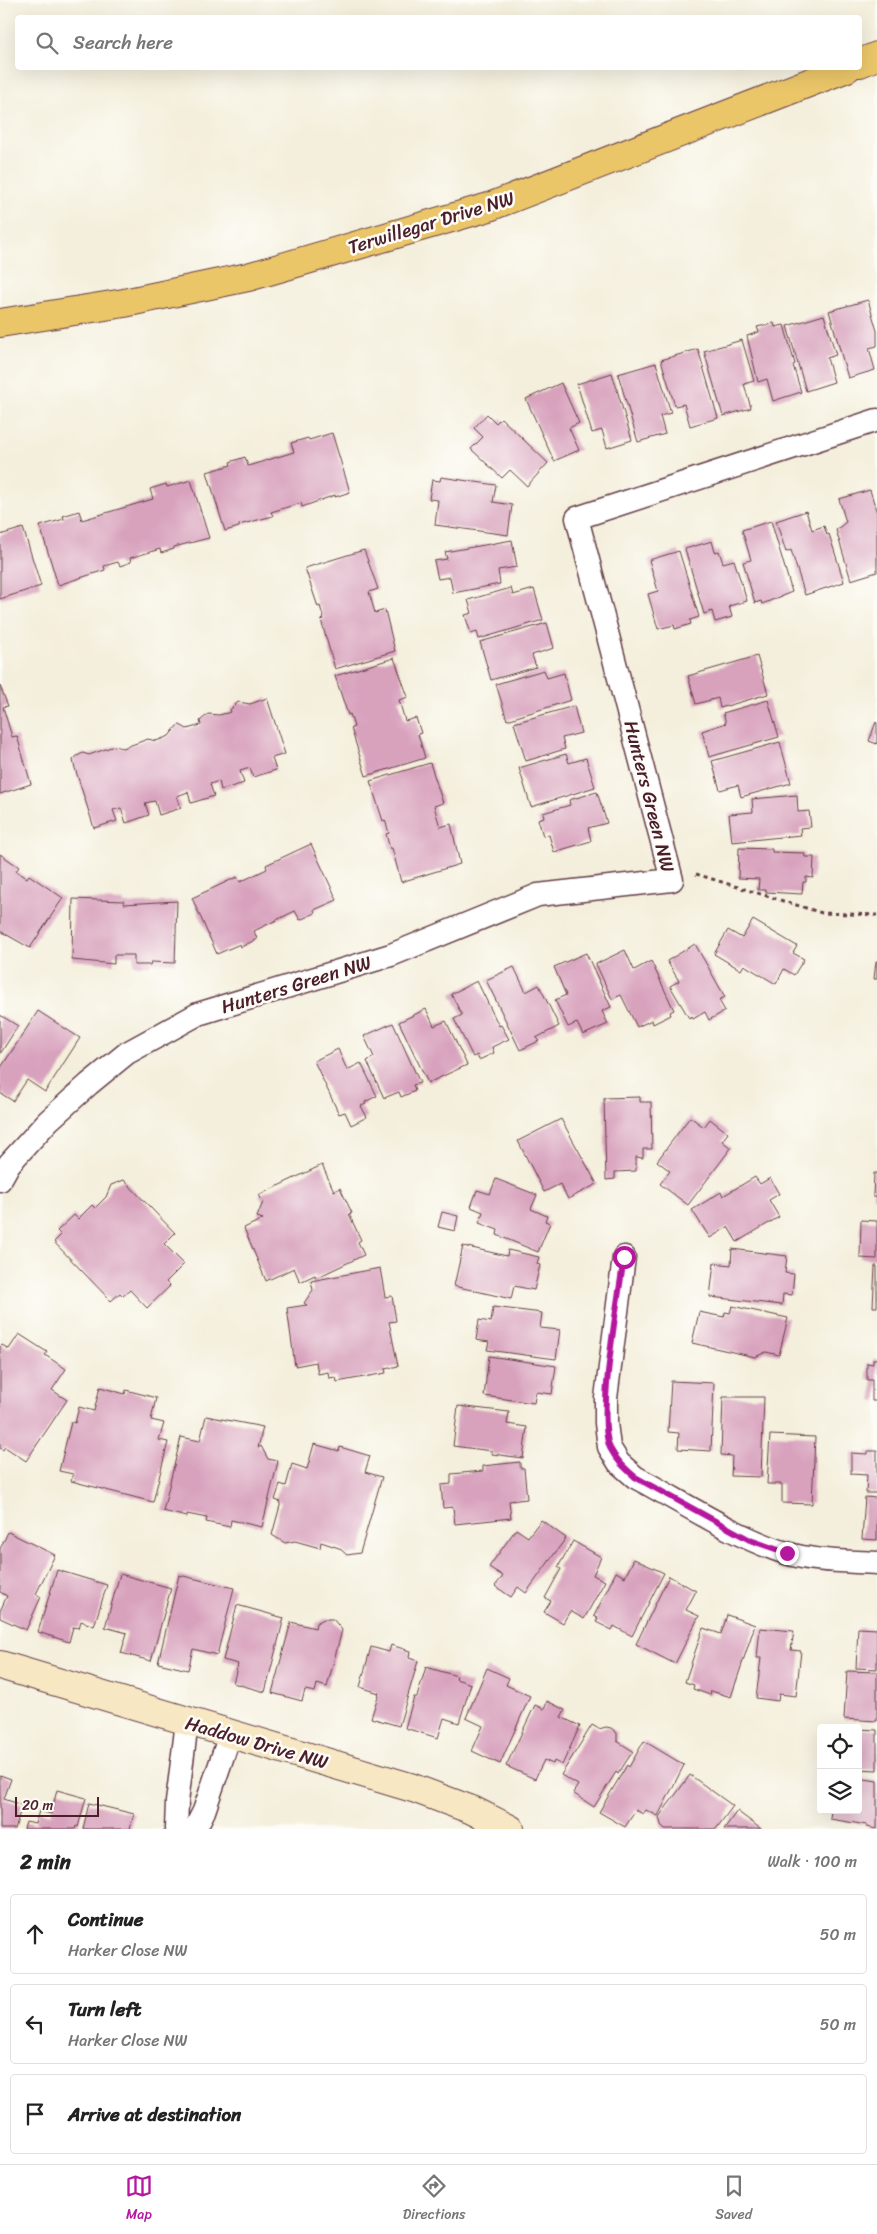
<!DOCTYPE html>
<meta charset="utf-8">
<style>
:root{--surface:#fff;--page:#f2f2f2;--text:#222;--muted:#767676;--line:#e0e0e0;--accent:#b5179e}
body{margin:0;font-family:Sriracha,sans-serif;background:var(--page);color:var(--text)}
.controls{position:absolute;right:15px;bottom:15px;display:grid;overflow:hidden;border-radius:5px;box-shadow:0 5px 20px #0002}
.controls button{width:45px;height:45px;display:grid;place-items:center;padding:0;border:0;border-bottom:1px solid var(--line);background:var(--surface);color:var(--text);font:25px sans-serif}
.scale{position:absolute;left:15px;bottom:12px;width:84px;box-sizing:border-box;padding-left:5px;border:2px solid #4a1f2b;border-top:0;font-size:14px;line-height:18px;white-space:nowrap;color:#4a1f2b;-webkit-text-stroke:4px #fdfcf7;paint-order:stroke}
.stop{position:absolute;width:15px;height:15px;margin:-11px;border:4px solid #b5179e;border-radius:50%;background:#fff}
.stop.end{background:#b5179e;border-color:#fff;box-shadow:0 1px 5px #0008}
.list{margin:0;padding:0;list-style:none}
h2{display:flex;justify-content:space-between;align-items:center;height:65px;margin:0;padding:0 20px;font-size:21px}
h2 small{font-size:16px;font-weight:400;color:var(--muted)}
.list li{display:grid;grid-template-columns:32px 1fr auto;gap:15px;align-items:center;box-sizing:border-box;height:80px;margin:0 10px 10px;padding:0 10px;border:1px solid var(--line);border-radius:5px}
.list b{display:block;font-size:19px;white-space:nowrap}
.list p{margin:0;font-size:16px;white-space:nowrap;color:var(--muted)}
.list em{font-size:16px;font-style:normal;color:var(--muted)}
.icon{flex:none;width:28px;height:28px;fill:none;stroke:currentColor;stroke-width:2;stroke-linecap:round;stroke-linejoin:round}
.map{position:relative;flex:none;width:877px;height:1829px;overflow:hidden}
.search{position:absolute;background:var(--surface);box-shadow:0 5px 20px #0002;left:15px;right:15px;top:15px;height:55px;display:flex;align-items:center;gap:12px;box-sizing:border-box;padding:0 18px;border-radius:5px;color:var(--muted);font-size:19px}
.sheet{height:335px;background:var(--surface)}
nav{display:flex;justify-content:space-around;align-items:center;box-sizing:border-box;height:70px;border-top:1px solid var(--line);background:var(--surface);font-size:14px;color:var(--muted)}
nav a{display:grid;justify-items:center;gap:2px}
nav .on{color:var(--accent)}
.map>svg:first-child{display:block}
.building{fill:#d8a2bd}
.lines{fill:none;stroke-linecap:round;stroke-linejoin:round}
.street-casing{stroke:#643e46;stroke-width:25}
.secondary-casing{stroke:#643e46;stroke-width:30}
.primary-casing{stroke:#643e46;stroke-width:30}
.path{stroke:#643e46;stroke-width:3;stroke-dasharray:4 4;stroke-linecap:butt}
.street{stroke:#fff;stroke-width:22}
.secondary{stroke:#f7e8c3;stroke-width:28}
.primary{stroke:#ebc669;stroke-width:28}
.route{stroke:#b5179e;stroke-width:6}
.labels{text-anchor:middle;stroke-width:5;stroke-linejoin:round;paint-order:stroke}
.street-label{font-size:19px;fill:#4a1f2b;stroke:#fdfcf7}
</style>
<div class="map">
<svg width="877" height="1829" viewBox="0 0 877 1829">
<rect width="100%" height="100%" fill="#fdfcf7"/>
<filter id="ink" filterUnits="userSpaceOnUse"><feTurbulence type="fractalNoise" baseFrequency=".02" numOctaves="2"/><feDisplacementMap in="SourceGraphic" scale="10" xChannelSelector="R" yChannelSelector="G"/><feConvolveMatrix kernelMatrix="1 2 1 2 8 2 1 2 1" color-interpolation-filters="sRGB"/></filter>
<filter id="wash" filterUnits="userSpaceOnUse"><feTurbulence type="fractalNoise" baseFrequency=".0096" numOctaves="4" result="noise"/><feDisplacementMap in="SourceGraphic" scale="20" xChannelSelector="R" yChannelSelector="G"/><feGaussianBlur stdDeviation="1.12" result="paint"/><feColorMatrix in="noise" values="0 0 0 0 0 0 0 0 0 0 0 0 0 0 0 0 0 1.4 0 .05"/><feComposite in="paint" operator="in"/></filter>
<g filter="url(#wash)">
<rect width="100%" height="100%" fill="#f4efdc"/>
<g id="blocks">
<!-- building -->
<path class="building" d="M868 300 877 331V346L869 348 875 370 848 378 829 311Z
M824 315 836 355 827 358 834 382 806 391 787 326Z
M774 323 775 327 784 325 795 364 793 365 801 392 773 401 767 379 758 382 747 336 759 332 757 327Z
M742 340 754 381 744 384 751 408 723 416 704 351Z
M698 349 718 418 690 426 684 404 675 406 661 360Z
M656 363 671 413 660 416 665 434 638 442 618 374Z
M612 373 632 440 607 448 602 430 592 433 577 384Z
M561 383 579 423 569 428 579 450 554 461 526 399Z
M487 414 496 423 501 418 548 463 527 486 510 470 502 478 471 449 483 437 474 428Z
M332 433 350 492 335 497V495L302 507 301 503 271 512 273 516 239 525V527L225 531 207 472 231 465 230 462 245 457 248 466 294 452 291 443 308 438 309 440Z
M441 477 496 485 493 502 512 505 508 535 435 525 438 500 429 499 432 480 440 481Z
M191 480 209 538 174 547V549L161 553 160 549 130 558 131 562 120 566 118 562 104 566 105 570 58 585 40 526 64 519 63 516 79 511 82 520 153 499 150 489 166 484 167 487Z
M870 490 877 513V572L851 580 836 530 846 522 839 499Z
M806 511 812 530 824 526 827 535 829 534 844 582 805 595 791 550 786 552 776 521Z
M771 521 792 592 762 604 761 601 755 603 743 562 751 560 742 530Z
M23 528 41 586 0 599V535Z
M512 540 517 567 498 570 500 584 453 593 450 577 438 579 434 561 447 559 445 552Z
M712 541 715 552 719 551 723 563 734 560 747 601 729 606 732 617 715 622 712 611 704 614 685 549Z
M364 550 378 589 369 592 375 613 385 610 395 651 335 669 321 620 324 619 320 606 318 607 305 568Z
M679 551 699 617 690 620 691 624 675 629 674 625 658 629 648 594 658 591 649 560Z
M511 588 513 595 534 589 543 620 479 639 477 632 471 634 465 615 472 613 468 600Z
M547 623 554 648 532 655 536 667 491 680 480 642Z
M757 656 768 694 720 708 718 698 696 704 688 676Z
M394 658 408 697 399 700 405 721 416 718 421 733 418 734 425 758 366 776 351 728 354 727 350 714 348 715 335 676Z
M544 670 547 678 564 673 571 700 507 720 496 684Z
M0 686 8 706 3 707 12 737 17 736 31 784 0 794Z
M267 698 285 754 272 758 276 770 253 777 250 768 240 771 244 783 221 790 219 781 210 784 214 796 191 803 188 792 177 796 181 808 159 815 155 801 145 803 149 815 126 823 121 808 113 810 117 821 94 828 74 765 73 760 77 756 83 753 89 755 114 746 123 748 148 739 156 741 169 736 177 726 180 725 187 729 201 725 200 721 208 714 219 715 231 712 230 710 238 702 250 704Z
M768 700 779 737 709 757 702 731 726 723 723 713Z
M574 706 581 733 562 738 565 749 526 761 514 723Z
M876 722 877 723V744L869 741Z
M780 742 791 783 741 797 738 785 720 790 712 761Z
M566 754 569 763 586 758 595 787 531 807 519 768Z
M430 763 443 803 434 806 440 827 451 824 460 864 401 882 392 848 390 849 386 834 389 833 385 820 383 821 370 781Z
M597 792 607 823 588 828 591 841 554 852 549 835 543 836 538 819 544 817 543 813 570 805 569 800Z
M797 795 798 812 809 811 811 827 800 828 801 835 732 842 729 814 753 812 752 799Z
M311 844 337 900 314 910 315 913 300 920 295 911 254 931 257 939 241 947 240 944 217 954 192 898 237 877 240 882 267 869 266 865Z
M739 848 772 849V852L804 853 805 857H814L813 878 806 877V882H803L802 894 766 892V890H758L759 879 738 878Z
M0 854 19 867 16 871 27 878 29 875 63 898 30 948 0 931Z
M73 899 124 901V904L177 901 175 963 151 962 150 965H134V955H114V964L72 960Z
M753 920 797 946 793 953 804 959 794 975 784 969 776 984 744 965 741 970 714 954 728 930 742 938Z
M695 944 725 997 719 1000 725 1011 709 1020 705 1012 693 1019 692 1016 689 1018 670 986 679 981 667 961Z
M625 950 634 970 651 961 674 1010 670 1012 671 1015 653 1024 652 1020 637 1027 621 995 612 999 596 964Z
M586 953 611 1007 602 1011 608 1024 583 1035 577 1023 568 1027 555 1000 566 995 554 967Z
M876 961H877V979H874Z
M514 967 526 992 539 985 559 1026 536 1038 539 1041 520 1050 486 980Z
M477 981 499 1026 501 1025 509 1039 492 1047 494 1053 479 1060 477 1055 473 1057 454 1019 462 1015 451 994Z
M426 1009 434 1026 446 1021 467 1065 428 1083 399 1022Z
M38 1011 80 1038 45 1092 27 1080 13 1101 0 1093V1069Z
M0 1015 18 1026 0 1054Z
M393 1023 420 1083 413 1085 415 1091 401 1097 399 1092 384 1098 367 1061 374 1057 364 1036Z
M338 1049 347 1070 361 1063 377 1096 365 1102 366 1104 361 1106 367 1117 351 1125 345 1112 339 1114 314 1061Z
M640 1097V1102H651L652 1149H643V1158L636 1157V1171L615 1172V1179L606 1180 604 1098Z
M690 1117 704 1127 710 1119 728 1133 722 1141 731 1148 688 1205 660 1184 670 1171 657 1161Z
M561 1119 597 1184 568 1199 560 1184 544 1192 518 1141Z
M322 1165 334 1191 340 1188 352 1213 349 1214 361 1240 358 1242 364 1255 316 1278 315 1275 300 1282 294 1268 266 1281 244 1228 263 1219 257 1217 263 1202 259 1195Z
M874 1173H877V1197H873Z
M755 1177 760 1184 770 1178 779 1194 769 1200 779 1217 737 1242 728 1227 710 1238 692 1210 721 1192 723 1196Z
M496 1179 537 1195 531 1209 547 1216 545 1221 550 1223 538 1252 497 1235 498 1230 479 1223 483 1212 471 1207 477 1190 490 1194Z
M124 1180 175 1233 164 1244 184 1264 166 1282 170 1286 147 1308 130 1290 123 1296 120 1293 111 1301 54 1242 61 1235 57 1231 74 1215 78 1219 92 1205 95 1208 106 1197 111 1185Z
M442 1212 458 1216 455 1231 438 1227Z
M861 1220 877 1221V1259L860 1258Z
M463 1246 507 1256 508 1250 539 1257 537 1264 540 1265 534 1290 514 1286 511 1299 454 1286Z
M732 1249 787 1256 785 1273 794 1274 792 1295 783 1294 782 1305 710 1297 714 1263 731 1265Z
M875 1266H877V1307H873Z
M380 1268 385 1297 392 1296 396 1321 389 1322 398 1366 385 1369 386 1373 337 1382 336 1377 329 1378 328 1372 318 1374 316 1362 295 1366 287 1308 307 1305 304 1303 313 1290 311 1281Z
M732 1306 788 1318 779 1355 766 1352 755 1357 692 1343 699 1312 724 1317 725 1312 730 1313Z
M493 1307 542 1313 540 1328 560 1330 556 1359 487 1350 489 1342 476 1340 479 1320 491 1322Z
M19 1334 47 1352 45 1355 66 1369 52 1390 67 1400 26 1461 5 1447 3 1450 0 1448V1347L2 1345 9 1349Z
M489 1356 556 1366 552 1394 536 1392 534 1403 484 1396Z
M873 1359H877V1401H872V1380H867V1363L873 1364Z
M671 1381 714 1383 711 1451 678 1449 679 1433 668 1432Z
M100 1387 125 1394 126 1390 156 1398 151 1420 164 1423 159 1440 168 1442 153 1502 71 1481 73 1474 59 1471 71 1422 75 1423 79 1407 94 1411Z
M723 1397H764L761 1477 731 1476 732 1456 721 1455Z
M458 1406 509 1412 507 1424 527 1427 523 1458 492 1454V1451L453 1446Z
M206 1416 263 1427 258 1448 261 1446 268 1459 278 1461 262 1527 231 1520 230 1527 206 1522 207 1518 187 1514V1517L163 1511 181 1437 200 1441Z
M770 1435 815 1437 812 1504 782 1503V1484H767Z
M314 1444 339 1451 340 1447 370 1456 365 1472 382 1477 360 1553 347 1555 339 1548 321 1542 320 1548 295 1541 285 1543 272 1535 281 1502 275 1500 280 1484 286 1486 292 1464 307 1469Z
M867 1451H877V1493H866L867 1475 851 1474V1453L867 1454Z
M520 1462V1468H524L527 1499 509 1501 511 1518 455 1524 453 1507 443 1508 441 1485 451 1484V1474L483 1471V1466Z
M865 1497 877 1498V1540L862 1539Z
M541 1520 566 1538 526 1593 518 1587 511 1597 495 1586 503 1576 489 1567 516 1529 528 1537Z
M8 1532 55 1555 36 1594 41 1597 26 1630 0 1618V1611L7 1596 0 1592V1549Z
M573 1541 601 1557 593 1575 605 1581 584 1619 570 1611 563 1623 544 1612 551 1601 545 1598 561 1569 558 1567Z
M634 1559 664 1573 632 1636 614 1626 612 1630 596 1622 598 1618 594 1616 616 1572 625 1577Z
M57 1570 107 1585 94 1626 81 1621 79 1628 73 1627 69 1642 38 1632Z
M120 1574 171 1588 151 1661 121 1653 127 1633 105 1627Z
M179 1575 234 1588 217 1655 193 1649 188 1670 158 1663Z
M669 1576 696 1591 686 1610 699 1616 675 1664 636 1644Z
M237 1605 284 1618 265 1692 233 1683 238 1664 223 1660Z
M727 1615 755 1625 731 1697 711 1691 710 1695 693 1689 694 1685 685 1682 703 1628 721 1634Z
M324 1619H333L342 1630 327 1687 317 1684 315 1692 305 1690 302 1701 272 1693 291 1622 315 1628 316 1623Z
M760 1628 794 1631 791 1650 801 1651 796 1696 779 1694 778 1701 756 1698 761 1658H757Z
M858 1628 877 1629V1669L856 1668Z
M391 1645 410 1651 409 1658 418 1661 399 1726 371 1718 379 1693 360 1687 371 1647 389 1652Z
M426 1667 457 1676 456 1679 471 1684 459 1723 444 1718 438 1738 405 1728 414 1697H417Z
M487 1668 509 1678 506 1685 530 1696 500 1764 472 1751 483 1726 466 1718Z
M847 1671 877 1672V1721L844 1719Z
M547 1701 565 1710 561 1717 580 1726 562 1765 554 1761 553 1764 544 1760 535 1779 506 1766 535 1705 544 1709Z
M592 1725 599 1729 606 1727 611 1728 617 1733V1741L633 1751 618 1774 616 1772 594 1807 573 1793 578 1785 561 1775Z
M858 1729 877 1730V1770L858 1769Z
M644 1741 684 1765 658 1816 646 1810 643 1814 636 1810 625 1827 599 1812 627 1765 629 1767Z
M0 1775 11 1779 4 1799 22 1805 15 1829H0Z
M690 1775 733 1806 716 1829H665L661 1825 659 1817Z
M858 1778 877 1781V1829L867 1827V1825L830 1819 831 1810H858Z
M57 1790 86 1798 78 1827 76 1826 75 1829H24L26 1822 35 1824 39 1811 51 1814Z
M89 1803 134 1814 130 1829H83Z
M737 1811 761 1829H724Z"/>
</g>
</g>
<g filter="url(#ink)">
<use href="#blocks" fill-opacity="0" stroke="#643e46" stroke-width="1"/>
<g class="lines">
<!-- street casing -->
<g class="street-casing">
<path id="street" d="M0 1180 9 1164 48 1121 89 1084 127 1053 198 1014 391 955 538 895 672 880 577 518 877 420
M624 1257 606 1398V1423L609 1447 619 1463 635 1477C684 1503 733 1536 786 1553 815 1562 847 1561 877 1563
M176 1829 177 1802 187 1722
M195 1829 204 1811 230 1735"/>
</g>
<!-- secondary casing -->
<g class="secondary-casing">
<path id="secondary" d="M0 1665 413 1788 472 1810 510 1829"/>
</g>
<!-- primary casing -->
<g class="primary-casing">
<path id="primary" d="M860 63 877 56
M0 323 124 303 248 277 489 207 847 68"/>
</g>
<!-- path -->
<path class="path" d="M696 874 822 913 877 915"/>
<!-- street -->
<use href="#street" class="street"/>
<!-- secondary -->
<use href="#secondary" class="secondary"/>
<!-- primary -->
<use href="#primary" class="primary"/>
</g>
</g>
<g class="lines" filter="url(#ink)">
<!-- route -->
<path class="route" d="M624 1257C619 1296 596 1417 610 1448 616 1460 625 1468 635 1477L750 1540 787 1553"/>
</g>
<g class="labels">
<!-- street labels -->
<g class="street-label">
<text transform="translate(431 222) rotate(-17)" y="7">Terwillegar Drive NW</text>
<text transform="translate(650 796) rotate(76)" y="7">Hunters Green NW</text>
<text transform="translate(296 984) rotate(-17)" y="7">Hunters Green NW</text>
<text transform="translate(257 1742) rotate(16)" y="7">Haddow Drive NW</text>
</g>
</g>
</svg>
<div class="controls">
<button><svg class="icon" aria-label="locate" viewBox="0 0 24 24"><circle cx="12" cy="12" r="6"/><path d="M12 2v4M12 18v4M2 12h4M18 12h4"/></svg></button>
<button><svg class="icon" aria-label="layers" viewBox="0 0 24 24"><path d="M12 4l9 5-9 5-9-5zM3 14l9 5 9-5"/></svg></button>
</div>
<div class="scale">20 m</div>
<div class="stop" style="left:624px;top:1257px"></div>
<div class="stop end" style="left:787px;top:1553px"></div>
<div class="search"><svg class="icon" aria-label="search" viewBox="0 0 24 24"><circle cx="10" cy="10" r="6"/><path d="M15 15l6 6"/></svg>Search here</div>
</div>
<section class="sheet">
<h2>2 min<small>Walk · 100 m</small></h2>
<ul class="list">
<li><svg class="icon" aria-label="ahead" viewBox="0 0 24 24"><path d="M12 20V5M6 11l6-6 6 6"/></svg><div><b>Continue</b><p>Harker Close NW</p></div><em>50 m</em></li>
<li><svg class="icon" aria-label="left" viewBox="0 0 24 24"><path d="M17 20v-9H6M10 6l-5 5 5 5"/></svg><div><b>Turn left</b><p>Harker Close NW</p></div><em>50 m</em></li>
<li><svg class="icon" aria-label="arrive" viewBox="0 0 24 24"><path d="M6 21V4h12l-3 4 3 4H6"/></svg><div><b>Arrive at destination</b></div></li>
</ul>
</section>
<nav>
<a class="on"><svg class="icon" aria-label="map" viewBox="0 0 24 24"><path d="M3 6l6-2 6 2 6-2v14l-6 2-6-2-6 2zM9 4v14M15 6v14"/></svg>Map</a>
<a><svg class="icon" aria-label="directions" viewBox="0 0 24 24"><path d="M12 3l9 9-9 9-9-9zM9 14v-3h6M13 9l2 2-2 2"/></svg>Directions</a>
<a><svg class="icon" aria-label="saved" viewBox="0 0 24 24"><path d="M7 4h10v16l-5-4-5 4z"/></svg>Saved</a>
</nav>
